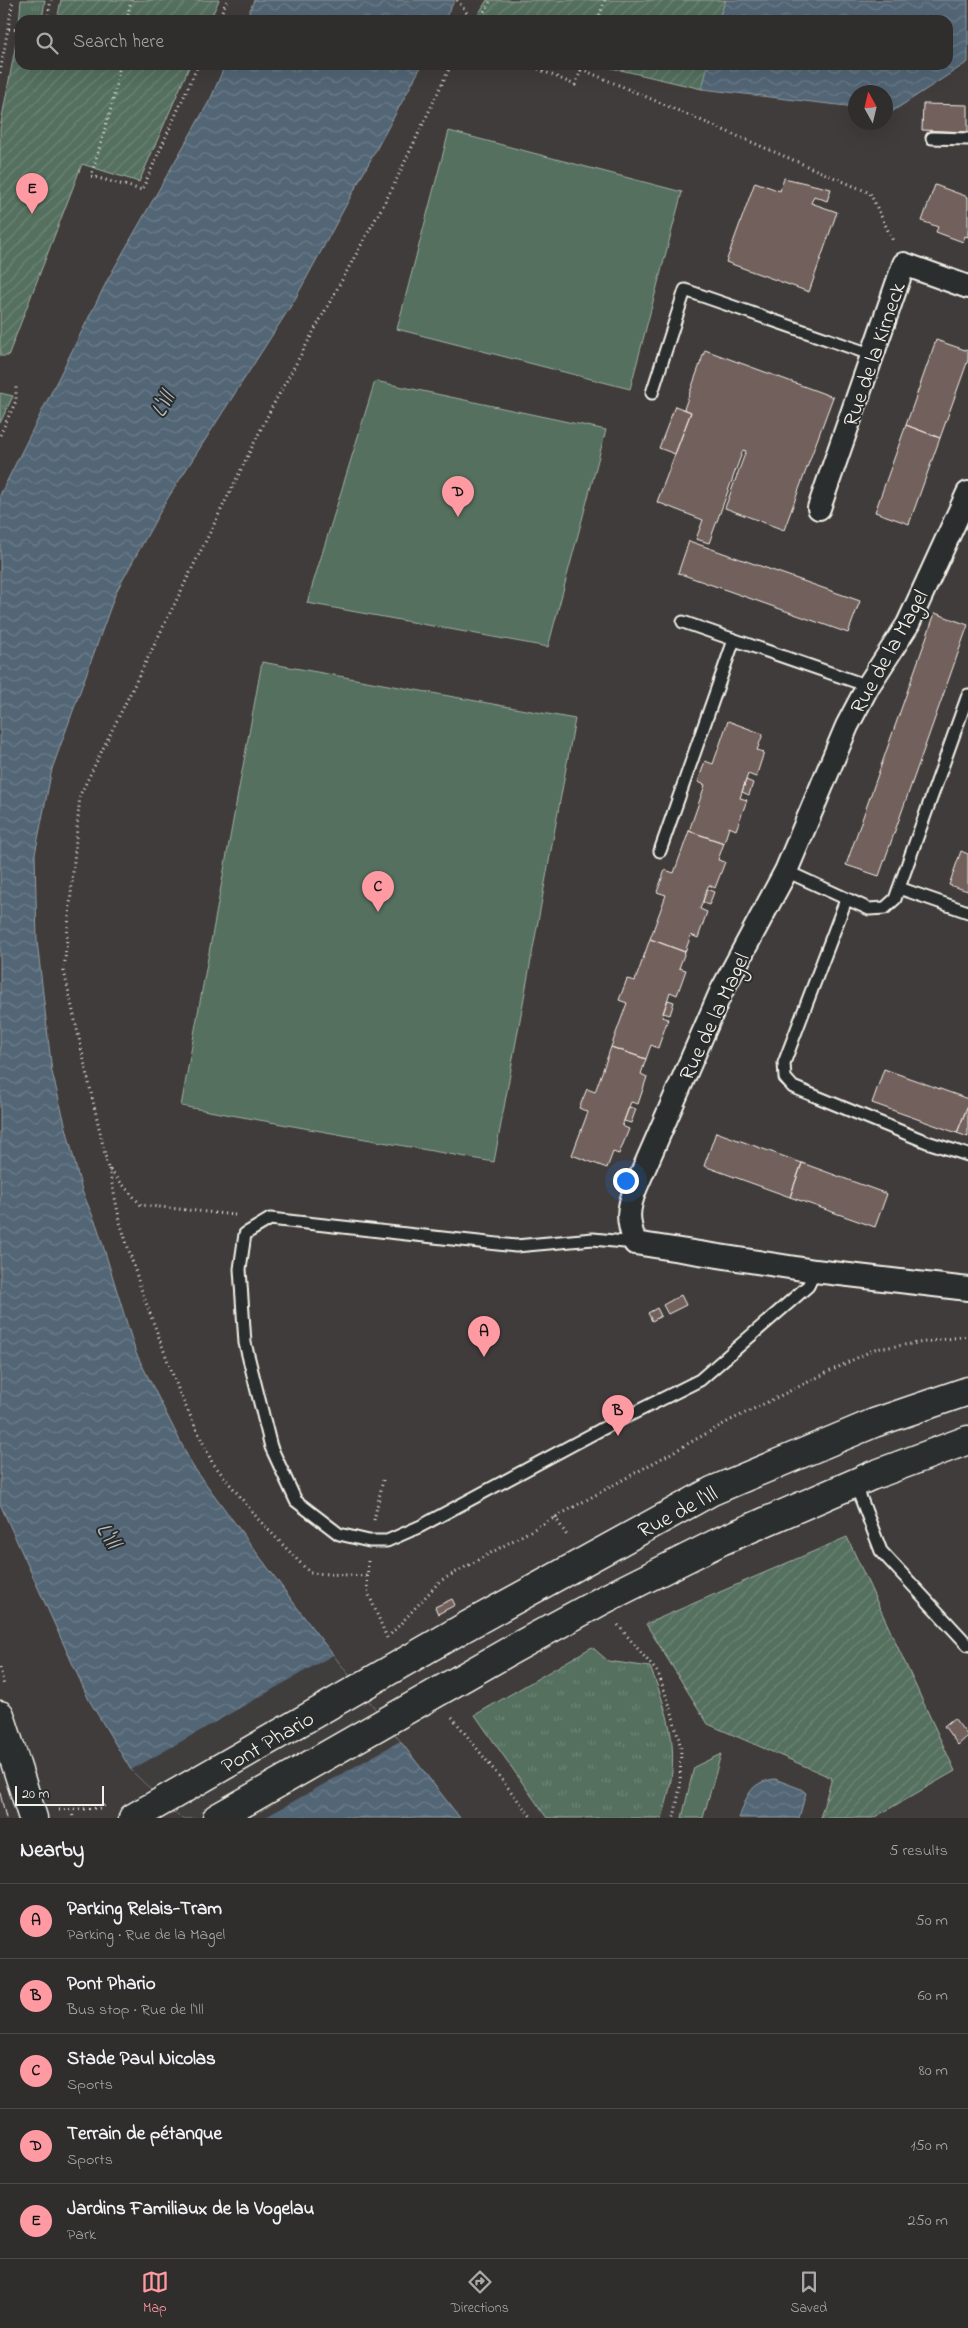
<!DOCTYPE html>
<meta charset="utf-8">
<style>
:root{--surface:#302d2d;--page:#383535;--text:#f1f3f6;--muted:#a8a8aa;--line:#4b4949;--accent:#ff9aa2}
body{margin:0;font-family:"Indie Flower",sans-serif;background:var(--page);color:var(--text)}
.compass{position:absolute;left:848px;top:85px;width:45px;height:45px;border-radius:50%;background:var(--surface);box-shadow:0 5px 20px #0002;rotate:352deg}
.scale{position:absolute;left:15px;bottom:12px;width:89px;box-sizing:border-box;padding-left:5px;border:2px solid #f4f1e8;border-top:0;font-size:14px;line-height:18px;white-space:nowrap;color:#f4f1e8;-webkit-text-stroke:4px #2a2d2e;paint-order:stroke}
.you{position:absolute;left:625px;top:1180px;width:18px;height:18px;margin:-12px;border:4px solid #fff;border-radius:50%;background:#1a73e8;box-shadow:0 0 0 8px #1a73e833}
.badge{display:grid;place-items:center;width:32px;height:32px;border-radius:50%;background:var(--accent);color:#111;font-size:16px;font-weight:700}
.pin{position:absolute;translate:-50% -41px;filter:drop-shadow(0 1px 2px #0008)}
.pin::after{content:'';position:absolute;top:26px;width:18px;height:15px;background:inherit;clip-path:polygon(0 0,100% 0,50% 100%)}
.list{margin:0;padding:0;list-style:none}
h2{display:flex;justify-content:space-between;align-items:center;height:65px;margin:0;padding:0 20px;font-size:21px}
h2 small{font-size:16px;font-weight:400;color:var(--muted)}
.list li{display:grid;grid-template-columns:32px 1fr auto;gap:15px;align-items:center;box-sizing:border-box;height:75px;padding:0 20px;border-top:1px solid var(--line)}
.list b{display:block;font-size:19px;white-space:nowrap}
.list p{margin:0;font-size:16px;white-space:nowrap;color:var(--muted)}
.list em{font-size:16px;font-style:normal;color:var(--muted)}
.icon{flex:none;width:28px;height:28px;fill:none;stroke:currentColor;stroke-width:2;stroke-linecap:round;stroke-linejoin:round}
.map{position:relative;flex:none;width:968px;height:1818px;overflow:hidden}
.search{position:absolute;background:var(--surface);box-shadow:0 5px 20px #0002;left:15px;right:15px;top:15px;height:55px;display:flex;align-items:center;gap:12px;box-sizing:border-box;padding:0 18px;border-radius:15px;color:var(--muted);font-size:19px}
.sheet{height:440px;background:var(--surface)}
nav{display:flex;justify-content:space-around;align-items:center;box-sizing:border-box;height:70px;border-top:1px solid var(--line);background:var(--surface);font-size:14px;color:var(--muted)}
nav a{display:grid;justify-items:center;gap:2px}
nav .on{color:var(--accent)}
.map>svg:first-child{display:block}
.grass{fill:url(#grass-tufts);stroke:#a4b0a4}
.park{fill:#54705f;stroke:#a4b0a4}
.garden{fill:url(#garden-furrows);stroke:#a4b0a4}
.water{fill:url(#water-waves);stroke:#939ea4}
.pier{fill:#403c3c}
.building{fill:#72605b;stroke:#f4f1e8}
.lines{fill:none;stroke-linecap:round;stroke-linejoin:round}
.lane-casing{stroke:#f4f1e8;stroke-width:15}
.street-casing{stroke:#f4f1e8;stroke-width:26}
.secondary-casing{stroke:#f4f1e8;stroke-width:31}
.primary-casing{stroke:#f4f1e8;stroke-width:31}
.path{stroke:#f4f1e8;stroke-width:3;stroke-dasharray:1 4;stroke-linecap:butt}
.lane{stroke:#2a2d2e;stroke-width:11}
.street{stroke:#2a2d2e;stroke-width:22}
.secondary{stroke:#2a2d2e;stroke-width:28}
.primary{stroke:#2a2d2e;stroke-width:28}
.tram{stroke:#f4f1e8;stroke-width:1}
.labels{text-anchor:middle;stroke-width:4;stroke-linejoin:round;paint-order:stroke}
.street-label{font-size:22px;fill:#f4f1e8;stroke:#2a2d2e}
.water-label{font-size:24px;font-style:italic;fill:#b4b9ba;stroke:#2a2d2e}
</style>
<div class="map">
<svg width="968" height="1818" viewBox="0 0 968 1818">
<defs>
<pattern id="grass-tufts" width="24" height="20" patternUnits="userSpaceOnUse" patternTransform="scale(1.25)"><rect width="24" height="20" fill="#54705f"/><path d="M3 7l-1-3M5 7V3M7 7l1-3M15 17l-1-3M17 17v-4M19 17l1-3" fill="none" stroke="#6d8576"/></pattern>
<pattern id="garden-furrows" width="10" height="10" patternUnits="userSpaceOnUse" patternTransform="scale(1.25)"><rect width="10" height="10" fill="#54705f"/><path d="M-1 1l2-2M0 10L10 0M9 11l2-2" fill="none" stroke="#6d8576"/></pattern>
<pattern id="water-waves" width="16" height="10" patternUnits="userSpaceOnUse" patternTransform="scale(1.25)"><rect width="16" height="10" fill="#536676"/><path d="M0 5q4-4 8 0t8 0" fill="none" stroke="#6c7c8a"/></pattern>
</defs>
<rect width="100%" height="100%" fill="#403c3c"/>
<filter id="ink" filterUnits="userSpaceOnUse"><feTurbulence type="fractalNoise" baseFrequency=".02" numOctaves="2"/><feDisplacementMap in="SourceGraphic" scale="10" xChannelSelector="R" yChannelSelector="G"/><feConvolveMatrix kernelMatrix="1 2 1 2 8 2 1 2 1" color-interpolation-filters="sRGB"/></filter>
<g filter="url(#ink)">
<!-- grass -->
<path class="grass" d="M21 0H45L42 20H20L19 24Z
M0 393 13 396 0 423Z
M592 1647 608 1661 650 1667C673 1724 681 1758 662 1818H547L475 1715Z"/>
<!-- park -->
<path class="park" d="M449 131 682 192 630 389 397 329Z
M375 381 606 430 548 647 307 603Z
M262 662 575 719 494 1162 181 1106Z
M721 1754 703 1818H682L694 1767Z"/>
<!-- garden -->
<path class="garden" d="M61 0H219L210 20H57Z
M487 0H726L718 20H475Z
M17 38H20V65H190L139 182 82 164 8 356H0V128Z
M599 65H708L702 89Z
M847 1537 955 1771 873 1818H820L832 1778 708 1724 646 1624Z"/>
<!-- water -->
<path class="water" d="M254 0H455L444 20H246Z
M726 0H968V62L893 111H886V92H856L855 107 702 89 708 65H948V20H718Z
M225 65H422L294 301 166 501 116 592 52 769 35 854 37 941 52 1072 82 1191 97 1226 136 1353 192 1465 313 1629 460 1818H181L131 1770 89 1700 0 1504V495L108 279 211 98Z
M775 1779 801 1789 806 1793 799 1818H739C747 1797 749 1782 775 1779Z"/>
<!-- pier -->
<path class="pier" d="M333 1655 400 1741 264 1818H181L131 1770Z"/>
<!-- building -->
<path class="building" d="M923 104 968 105V132L922 130Z
M784 178 831 189 827 201 814 196 811 203 837 212 809 292 726 262 755 182 780 191Z
M935 185 968 197V237L965 236 963 242 936 232 938 227 922 221Z
M936 340 968 351V360L940 438 906 425Z
M705 350 833 397 784 530 725 508 746 451 743 450 709 543 696 539 703 520 657 502 691 412 684 409Z
M675 406 691 412 675 454 659 448Z
M906 425 940 438 909 524 875 512Z
M689 541 860 601 848 633 678 573Z
M935 613 968 625 879 876 846 865Z
M728 721 763 734 757 750 764 752 756 777 748 774 740 798 747 800 736 830 729 827 724 843 689 831 705 785 698 782 705 761 713 764Z
M746 780 753 783 749 795 742 792Z
M689 831 724 843 718 860 725 862 715 888 709 885 707 889 700 909 707 912 698 938 691 935 685 952 650 939 666 895 657 892 665 870 674 873Z
M961 851 968 854V891L949 885Z
M707 889 714 892 709 905 703 902Z
M650 939 685 952 679 968 686 970 677 995 670 992 662 1017 668 1019 658 1048 651 1045 646 1059 611 1047 627 1003 619 1000 627 979 635 981Z
M668 1000 674 1002 670 1015 663 1013Z
M611 1047 646 1059 641 1074 647 1077 638 1104 631 1102 629 1107 622 1126 629 1129 619 1154 613 1152 607 1168 572 1155 588 1112 579 1108 587 1089 595 1092Z
M884 1069 968 1099V1105L957 1133 872 1103Z
M968 1105V1137L957 1133Z
M629 1107 636 1109 631 1123 624 1121Z
M716 1132 802 1163 790 1197 704 1166Z
M802 1163 887 1194 875 1227 790 1197Z
M681 1295 686 1305 668 1314 663 1305Z
M657 1308 661 1316 652 1321 648 1313Z
M452 1599 455 1605 438 1614 435 1607Z
M954 1718 968 1736 958 1745 944 1726Z"/>
<g class="lines">
<!-- lane casing -->
<g class="lane-casing">
<path id="lane" d="M932 138 968 139
M652 393 685 290 873 355
M683 622 868 686
M660 851 734 640
M786 871 869 909 885 908 895 899 968 695
M899 888 968 912
M846 900 784 1063 785 1078 793 1087 927 1142 968 1155
M635 1243 593 1239 516 1246 270 1219 245 1234 240 1269 245 1343 271 1447 296 1501 339 1534 369 1541H387L421 1526 600 1430 700 1380 808 1286 815 1271
M855 1483 881 1551 968 1645"/>
</g>
<!-- street casing -->
<g class="street-casing">
<path id="street" d="M968 493 908 624 868 686 847 726 786 871 721 992 636 1187C627 1210 627 1220 635 1243L815 1271 968 1289
M819 508 904 264 968 287"/>
</g>
<!-- secondary casing -->
<g class="secondary-casing">
<path id="secondary" d="M133 1818 465 1627 712 1491 874 1423 968 1391
M217 1818 513 1649 603 1600 721 1541 871 1476 968 1440"/>
</g>
<!-- primary casing -->
<g class="primary-casing">
<path id="primary" d="M0 1715 33 1818"/>
</g>
<!-- path -->
<path class="path" d="M457 0 472 20
M47 20 51 0
M127 20 131 0
M218 20 227 0
M479 20 491 0
M598 20 605 0
M9 29 20 30
M120 65 112 105 91 176 142 190 198 65
M529 65 575 85 583 65
M572 65 870 193 893 241
M0 73 13 0
M0 435 16 401V387
M109 1169 120 1222 141 1289 180 1394 212 1462 258 1519 310 1573 367 1576
M235 1215 141 1205 108 1168 64 971 80 795 271 409 392 189 451 65
M555 1517 568 1537
M374 1520 383 1480
M368 1561 367 1590 387 1638
M618 1625 658 1673 671 1709 681 1748 680 1787 674 1818
M391 1634 440 1581 729 1421 875 1349 968 1336
M0 1668 4 1686
M452 1717 532 1818
M59 1810 100 1808 107 1804
M72 1810 73 1818"/>
<!-- lane -->
<use href="#lane" class="lane"/>
<!-- street -->
<use href="#street" class="street"/>
<!-- secondary -->
<use href="#secondary" class="secondary"/>
<!-- primary -->
<use href="#primary" class="primary"/>
<!-- tram -->
<path class="tram" d="M0 1793 6 1818"/>
</g>
</g>
<g class="labels">
<!-- street labels -->
<g class="street-label">
<text transform="translate(873 354) rotate(-71)" y="8">Rue de la Kirneck</text>
<text transform="translate(888 651) rotate(-61)" y="8">Rue de la Magel</text>
<text transform="translate(713 1016) rotate(-65)" y="8">Rue de la Magel</text>
<text transform="translate(677 1511) rotate(-28)" y="8">Rue de l'Ill</text>
<text transform="translate(267 1741) rotate(-30)" y="8">Pont Phario</text>
</g>
<!-- water labels -->
<g class="water-label">
<text transform="translate(162 404) rotate(-60)" y="8">L'Ill</text>
<text transform="translate(109 1535) rotate(59)" y="8">L'Ill</text>
</g>
</g>
</svg>
<svg class="compass" viewBox="-18 -18 36 36"><path d="M0-13l5 13h-10z" fill="#e53935"/><path d="M0 13l5-13h-10z" fill="#a8a8aa"/></svg>
<div class="scale">20 m</div>
<div class="you"></div>
<div class="pin badge" style="left:484px;top:1357px">A</div>
<div class="pin badge" style="left:618px;top:1436px">B</div>
<div class="pin badge" style="left:378px;top:912px">C</div>
<div class="pin badge" style="left:458px;top:517px">D</div>
<div class="pin badge" style="left:32px;top:214px">E</div>
<div class="search"><svg class="icon" aria-label="search" viewBox="0 0 24 24"><circle cx="10" cy="10" r="6"/><path d="M15 15l6 6"/></svg>Search here</div>
</div>
<section class="sheet">
<h2>Nearby<small>5 results</small></h2>
<ul class="list">
<li><span class="badge">A</span><div><b>Parking Relais-Tram</b><p>Parking · Rue de la Magel</p></div><em>50 m</em></li>
<li><span class="badge">B</span><div><b>Pont Phario</b><p>Bus stop · Rue de l'Ill</p></div><em>60 m</em></li>
<li><span class="badge">C</span><div><b>Stade Paul Nicolas</b><p>Sports</p></div><em>80 m</em></li>
<li><span class="badge">D</span><div><b>Terrain de pétanque</b><p>Sports</p></div><em>150 m</em></li>
<li><span class="badge">E</span><div><b>Jardins Familiaux de la Vogelau</b><p>Park</p></div><em>250 m</em></li>
</ul>
</section>
<nav>
<a class="on"><svg class="icon" aria-label="map" viewBox="0 0 24 24"><path d="M3 6l6-2 6 2 6-2v14l-6 2-6-2-6 2zM9 4v14M15 6v14"/></svg>Map</a>
<a><svg class="icon" aria-label="directions" viewBox="0 0 24 24"><path d="M12 3l9 9-9 9-9-9zM9 14v-3h6M13 9l2 2-2 2"/></svg>Directions</a>
<a><svg class="icon" aria-label="saved" viewBox="0 0 24 24"><path d="M7 4h10v16l-5-4-5 4z"/></svg>Saved</a>
</nav>
